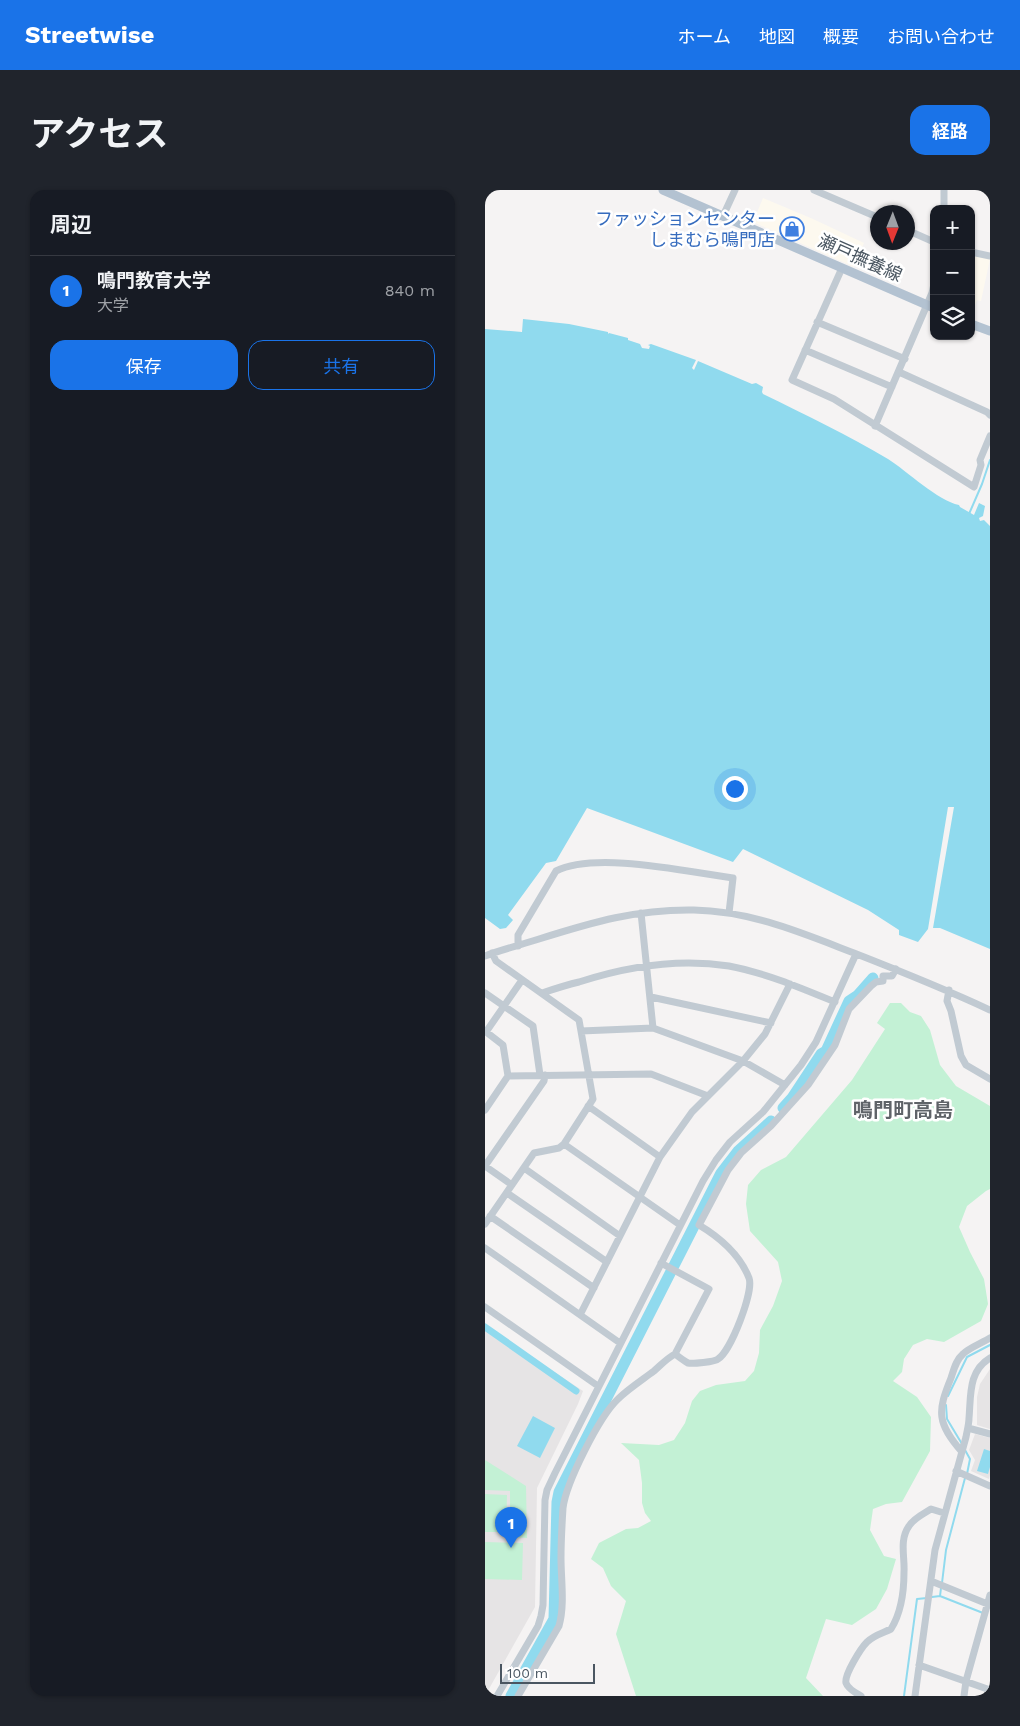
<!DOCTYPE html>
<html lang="ja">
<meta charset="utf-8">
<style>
:root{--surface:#171b24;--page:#20242c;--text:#f1f3f6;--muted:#9ea1a6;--line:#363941;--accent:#1a73e8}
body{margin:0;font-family:"Work Sans","Noto Sans JP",sans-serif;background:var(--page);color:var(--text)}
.controls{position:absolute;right:15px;top:15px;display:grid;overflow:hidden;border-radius:10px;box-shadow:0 1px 4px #0004}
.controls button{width:45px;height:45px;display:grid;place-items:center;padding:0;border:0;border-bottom:1px solid var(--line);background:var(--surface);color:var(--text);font:25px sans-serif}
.compass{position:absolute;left:385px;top:15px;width:45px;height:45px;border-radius:50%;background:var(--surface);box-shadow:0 1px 4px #0004;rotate:181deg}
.scale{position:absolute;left:15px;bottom:12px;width:95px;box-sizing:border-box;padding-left:5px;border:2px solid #4a5661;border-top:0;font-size:14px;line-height:18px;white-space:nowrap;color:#4a5661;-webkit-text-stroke:4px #fff;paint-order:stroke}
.you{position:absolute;left:249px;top:598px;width:18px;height:18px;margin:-12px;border:4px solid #fff;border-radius:50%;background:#1a73e8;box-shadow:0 0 0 8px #1a73e833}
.badge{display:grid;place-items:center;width:32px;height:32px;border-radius:50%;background:var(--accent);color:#fff;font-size:16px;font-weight:700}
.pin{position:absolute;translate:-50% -41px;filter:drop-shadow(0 1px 2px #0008)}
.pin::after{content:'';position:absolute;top:26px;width:18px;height:15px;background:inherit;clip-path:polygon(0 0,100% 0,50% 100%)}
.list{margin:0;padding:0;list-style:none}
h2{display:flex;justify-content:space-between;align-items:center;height:65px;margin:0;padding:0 20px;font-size:21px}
h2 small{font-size:16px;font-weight:400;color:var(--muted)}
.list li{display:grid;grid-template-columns:32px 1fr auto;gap:15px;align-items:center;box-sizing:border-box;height:70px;padding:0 20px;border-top:1px solid var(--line)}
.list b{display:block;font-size:19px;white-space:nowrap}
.list p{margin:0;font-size:16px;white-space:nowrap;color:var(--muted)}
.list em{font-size:16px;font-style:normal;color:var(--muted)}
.actions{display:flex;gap:10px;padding:15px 20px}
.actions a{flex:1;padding:11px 0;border:1px solid var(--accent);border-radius:15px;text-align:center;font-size:18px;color:var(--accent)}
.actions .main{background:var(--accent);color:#fff}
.icon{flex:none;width:28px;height:28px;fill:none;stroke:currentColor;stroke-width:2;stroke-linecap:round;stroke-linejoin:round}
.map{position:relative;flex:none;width:505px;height:1506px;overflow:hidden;border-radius:15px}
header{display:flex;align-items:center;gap:30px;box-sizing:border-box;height:70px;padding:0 25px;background:var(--accent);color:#fff}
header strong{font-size:24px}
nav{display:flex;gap:28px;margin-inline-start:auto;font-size:18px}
.intro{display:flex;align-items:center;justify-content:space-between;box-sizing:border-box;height:120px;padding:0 30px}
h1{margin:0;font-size:35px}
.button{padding:12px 22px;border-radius:15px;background:var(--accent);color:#fff;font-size:18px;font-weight:700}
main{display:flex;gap:30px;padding:0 30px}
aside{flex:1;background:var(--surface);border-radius:15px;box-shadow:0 1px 4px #0004}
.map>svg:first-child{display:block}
.commercial{fill:#fdf9ef}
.education{fill:#e6e4e5}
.green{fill:#c3f1d5}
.water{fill:#90daee}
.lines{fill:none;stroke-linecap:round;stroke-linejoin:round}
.stream{stroke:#90daee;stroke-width:2}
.canal{stroke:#90daee;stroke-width:7}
.river{stroke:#90daee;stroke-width:11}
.minor{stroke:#c1cad2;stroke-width:7}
.major{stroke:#b3c2d1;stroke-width:9}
.labels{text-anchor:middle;stroke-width:5;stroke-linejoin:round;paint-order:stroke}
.shop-label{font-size:18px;fill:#366cbe;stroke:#fff;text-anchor:end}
.street-label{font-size:18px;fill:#4a5661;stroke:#fff}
.quarter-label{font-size:20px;font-weight:bold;fill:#5f6368;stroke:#fff}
</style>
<header>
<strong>Streetwise</strong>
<nav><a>ホーム</a><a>地図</a><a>概要</a><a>お問い合わせ</a></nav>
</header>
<div class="intro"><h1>アクセス</h1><a class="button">経路</a></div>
<main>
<aside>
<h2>周辺<small></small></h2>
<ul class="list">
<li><span class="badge">1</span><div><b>鳴門教育大学</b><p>大学</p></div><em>840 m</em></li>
</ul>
<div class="actions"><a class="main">保存</a><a>共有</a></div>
</aside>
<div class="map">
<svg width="505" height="1506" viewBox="0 0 505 1506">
<rect width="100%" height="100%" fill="#f5f3f3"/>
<!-- commercial -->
<path class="commercial" d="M278 8 328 29 379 53 369 77 268 32Z
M486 65 505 69 496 111 492 110 487 123Z"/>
<!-- education -->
<path class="education" d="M0 1136 98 1201 93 1214 52 1298 50 1417 0 1506Z
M505 1179V1239L492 1235V1207L495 1194Z
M490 1244 505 1248V1285L504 1289 486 1281 490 1270 484 1260Z"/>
<!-- green -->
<path class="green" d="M405 813H416L425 822 436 826 445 840 455 875 471 896 505 916V999L501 1001 482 1016 474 1037 485 1062 499 1089 503 1114 496 1131 459 1152 442 1149 428 1155 419 1169 417 1182 408 1191 432 1207 446 1227 445 1261 417 1312 401 1314 388 1319 385 1340 399 1366 411 1369 402 1399 391 1419 367 1435 341 1429 321 1488 338 1506H151L131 1444 141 1411 126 1396 118 1378 106 1369 114 1353 141 1339 153 1338 166 1331 160 1323 157 1313V1293L154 1270 136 1253 174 1255 189 1250 200 1233 207 1211 215 1201 231 1195 260 1191 269 1181 274 1163 275 1140 288 1116 297 1091 293 1072 265 1041 261 1014 263 995 276 980 301 967 367 890 400 839 392 833Z
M0 1270 41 1296 42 1348 25 1347V1301L0 1300Z
M0 1304 22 1305 21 1342H0Z
M0 1352 38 1353 37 1390 0 1389Z"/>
<!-- water -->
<path class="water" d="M38 129 84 134 123 142V144L124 143 143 148V150L155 154 157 158 164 159 165 156 163 155 166 154 211 170 207 178 209 180 213 171 267 194 271 193 278 197 277 202 278 204C321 225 363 245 403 269 422 281 453 311 474 315L475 317 489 325 494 313 500 316 498 326 494 328 495 331 499 330 505 336V759L455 738H448L469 617H463L443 739 433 752 414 745V740L383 720 258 659 248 672 102 618 71 671 61 673 23 725 28 730 21 738 15 739 0 728V139L37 142Z
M48 1226 70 1238 55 1268 32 1256Z
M499 1259 505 1261V1277L503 1284 492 1281Z"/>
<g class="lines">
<!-- stream -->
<path class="stream" d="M484 324 497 294 505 270
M463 1206 482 1167 505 1155
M461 1215 462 1229 477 1254
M480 1260 485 1269 482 1284
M457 1393 461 1360 480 1288
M455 1406 456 1398
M447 1407 455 1406 498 1423
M419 1506 432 1409 442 1408"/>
<!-- canal -->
<path class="canal" d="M0 1137 91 1201"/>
<!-- river -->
<path class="river" d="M298 918 307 908 336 864 341 861 364 811 373 805 388 788
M26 1506 69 1429 72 1312 74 1302 236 983 253 961 286 931"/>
<!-- minor -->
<path class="minor" d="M329 0 392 27
M459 0V19
M238 26 250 0
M422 40 449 52
M486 62 505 66
M357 78 307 190 349 209 489 297 496 275 495 270 505 246
M332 132 420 169
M320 160 407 197
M414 182 502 222 505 225
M390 236 447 103 449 94
M156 723 168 838
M33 756V745L71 681C111 661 203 682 248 688L244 723
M0 766C18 759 36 755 54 749 108 732 152 719 209 720 266 721 317 743 369 763 415 781 460 799 505 820
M464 800 462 811 466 821 476 866 481 875 505 889
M0 803 48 836 55 885
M57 803C69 799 81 795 94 792 143 776 193 768 244 776 281 783 316 798 350 812
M166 807 286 833
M0 841 18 855 23 886 0 920
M96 841 168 838 258 871 300 895
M1 842 37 790
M23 886 166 884 223 906
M103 916 175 967
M79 954 195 1035
M39 978 135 1046
M27 995 0 976 59 891 60 885
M22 1003 122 1072
M5 1026 109 1098
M0 1034 49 963 74 958 79 954 108 909 94 830 11 771 7 763
M0 1058 135 1153
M0 1117 113 1196
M95 1125 175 967 207 922 258 871 280 844 305 794
M190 1164C194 1167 199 1171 203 1173 207 1174 230 1172 233 1169 246 1161 269 1101 264 1088 255 1065 234 1047 214 1035L243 980 256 963 286 936 323 895 350 855 364 819 386 796 391 792 398 791V786H407L411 779
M483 1238 505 1244
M477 1262C452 1233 452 1222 466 1188 469 1179 471 1170 478 1164 484 1158 497 1153 505 1148
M471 1281 505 1296
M446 1391 505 1415
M434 1475 505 1500
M12 1506 53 1436 56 1426 58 1415 60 1310 62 1300 70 1283 218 991 231 970 245 952 278 922 316 875 331 852 371 764
M33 1506 74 1436C80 1415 76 1390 76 1368 76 1351 77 1334 78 1318 81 1293 114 1227 133 1209 143 1199 157 1190 169 1181 176 1175 181 1169 190 1164L224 1099 176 1073
M376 1506C371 1503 363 1499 361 1493 359 1485 376 1458 382 1452 389 1445 398 1443 406 1439 416 1423 419 1402 419 1382 420 1367 414 1350 424 1336 429 1328 438 1324 446 1319L459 1323
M430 1506 450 1360 481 1247C482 1241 484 1234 484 1228 486 1206 483 1181 505 1168
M479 1506 481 1491 505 1405"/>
<!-- major -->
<path class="major" d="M178 0 449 118
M486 134 505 141"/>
</g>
<!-- icons -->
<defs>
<g id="shop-ring" transform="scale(1.25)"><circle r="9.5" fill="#fff" stroke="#3f7fe0" stroke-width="1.5"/><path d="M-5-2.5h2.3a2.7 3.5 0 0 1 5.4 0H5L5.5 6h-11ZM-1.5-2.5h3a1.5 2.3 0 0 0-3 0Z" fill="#3f7fe0"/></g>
</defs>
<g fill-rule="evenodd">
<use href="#shop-ring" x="307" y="39"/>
</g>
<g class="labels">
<!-- shop labels -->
<g class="shop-label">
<text x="290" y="35">ファッションセンター<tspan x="290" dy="21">しまむら鳴門店</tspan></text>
</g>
<!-- street labels -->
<g class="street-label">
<text transform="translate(375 68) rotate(24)" y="6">瀬戸撫養線</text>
</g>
<!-- quarter labels -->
<g class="quarter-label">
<text x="418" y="927">鳴門町高島</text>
</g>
</g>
</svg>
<div class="controls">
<button>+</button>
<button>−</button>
<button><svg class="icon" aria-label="layers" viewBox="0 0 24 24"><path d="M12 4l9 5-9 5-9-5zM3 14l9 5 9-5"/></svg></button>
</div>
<svg class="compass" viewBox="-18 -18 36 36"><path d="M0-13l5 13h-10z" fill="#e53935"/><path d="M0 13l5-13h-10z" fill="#9ea1a6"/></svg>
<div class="scale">100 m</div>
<div class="you"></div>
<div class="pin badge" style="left:26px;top:1358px">1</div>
</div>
</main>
